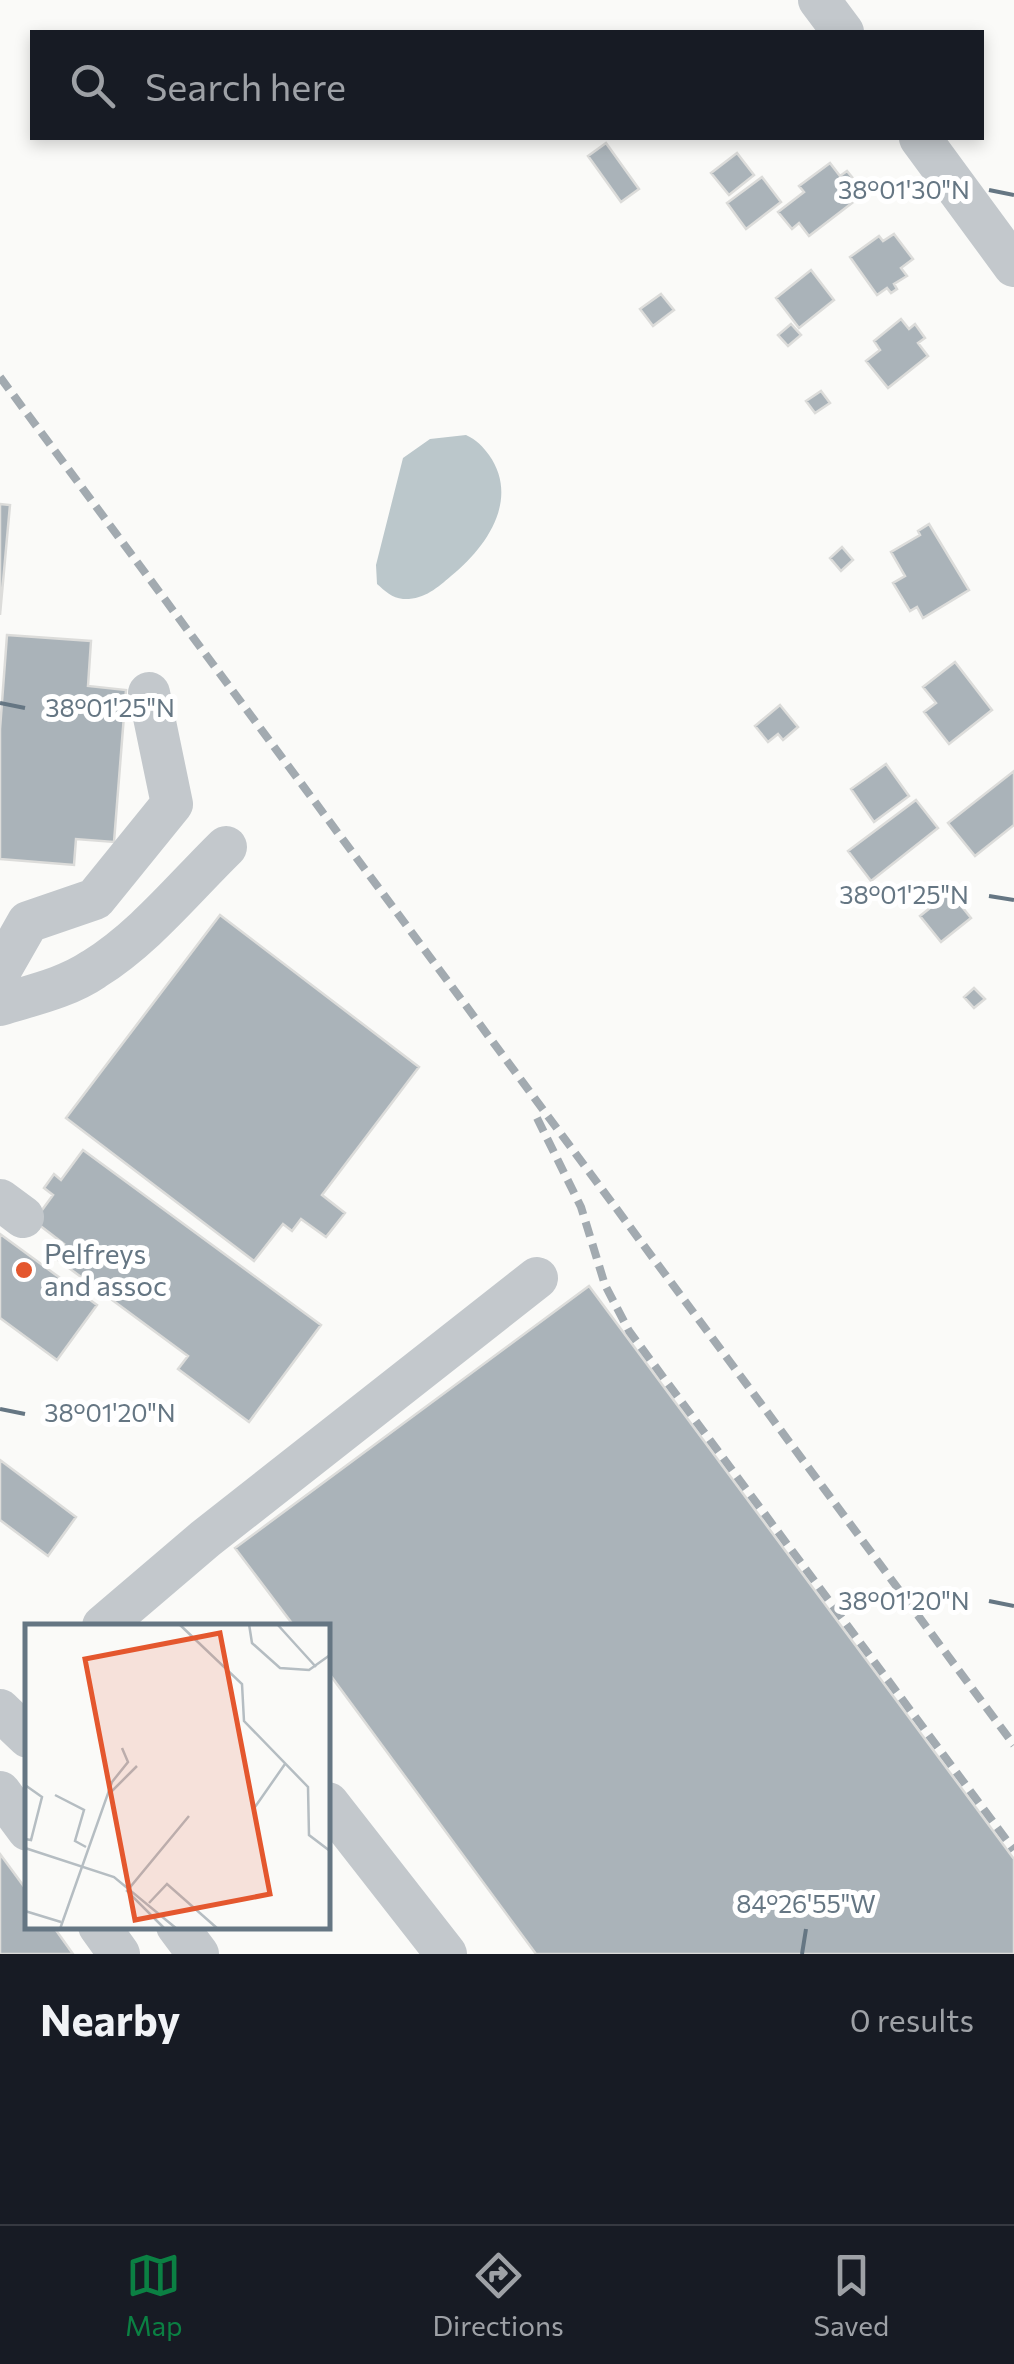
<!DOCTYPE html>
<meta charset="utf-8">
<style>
:root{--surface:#171b24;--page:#242831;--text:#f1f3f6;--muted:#9ea1a6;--line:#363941;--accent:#0b8043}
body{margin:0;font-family:Commissioner,sans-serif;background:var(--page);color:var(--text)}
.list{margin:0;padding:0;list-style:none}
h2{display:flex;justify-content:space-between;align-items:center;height:130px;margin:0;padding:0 40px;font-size:42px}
h2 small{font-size:32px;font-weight:400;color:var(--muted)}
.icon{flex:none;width:55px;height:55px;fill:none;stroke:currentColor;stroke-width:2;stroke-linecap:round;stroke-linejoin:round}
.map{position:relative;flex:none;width:1014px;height:1954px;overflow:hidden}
.search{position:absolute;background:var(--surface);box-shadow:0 5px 15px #0003;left:30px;right:30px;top:30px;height:110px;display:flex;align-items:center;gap:25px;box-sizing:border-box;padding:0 35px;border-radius:0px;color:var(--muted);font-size:38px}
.sheet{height:270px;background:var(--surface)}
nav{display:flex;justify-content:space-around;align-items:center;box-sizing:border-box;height:140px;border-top:2px solid var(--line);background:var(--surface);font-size:28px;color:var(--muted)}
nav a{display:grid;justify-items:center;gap:5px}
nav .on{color:var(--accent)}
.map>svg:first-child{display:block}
.water{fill:#bbc7cb}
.building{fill:#aab3b9;stroke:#dcdcda;stroke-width:2.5}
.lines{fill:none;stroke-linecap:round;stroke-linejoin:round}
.minor{stroke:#c3c8cc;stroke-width:42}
.rail{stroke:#a2aab0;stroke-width:8;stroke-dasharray:15 8;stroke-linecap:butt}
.ticks{fill:none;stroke:#657683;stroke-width:4}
.poi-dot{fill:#e4572e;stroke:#fff;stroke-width:4}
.labels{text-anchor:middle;stroke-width:10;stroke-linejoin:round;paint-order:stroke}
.poi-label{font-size:28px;fill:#657683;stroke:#fff;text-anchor:start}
.inset-road{fill:none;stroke:#b5bdc2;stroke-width:2.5}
.view{fill:#e4572e;fill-opacity:0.15;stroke:#e4572e;stroke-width:5}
.inset-edge{fill:none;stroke:#657683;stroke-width:5}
.ticks-label{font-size:25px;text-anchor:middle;fill:#657683;stroke:#fff;stroke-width:10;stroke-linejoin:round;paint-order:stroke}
</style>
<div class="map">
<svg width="1014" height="1954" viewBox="0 0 1014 1954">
<rect width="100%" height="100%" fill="#fafaf8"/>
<!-- water -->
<path class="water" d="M466 435C477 440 482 446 489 455 520 499 487 547 451 576 437 588 424 600 403 599 392 598 385 591 377 584L376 565 403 458 430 439Z"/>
<!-- building -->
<path class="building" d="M606 143 639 189 621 202 588 156Z
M737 153 754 175 729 195 711 173Z
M830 163 840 176 847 171 865 193 809 236 799 223 792 229 778 212 804 192 799 186Z
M762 177 781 202 746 229 727 203Z
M894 234 913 259 901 268 907 276 894 284 897 289 891 293 887 288 877 295 850 257 879 236 883 241Z
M811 270 834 300 799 328 776 298Z
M661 294 674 310 653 326 640 309Z
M901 319 909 329 915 324 925 338 918 343 928 356 888 388 866 361 880 350 874 341Z
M791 324 801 335 788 346 778 335Z
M821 391 830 403 815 413 806 401Z
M0 504 10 505 0 615Z
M929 524 969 590 923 618 917 607 910 611 893 583 905 576 891 552 920 535 918 531Z
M842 547 853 560 841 571 830 558Z
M7 635 91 641 88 686 126 690 114 842 76 839 74 865 0 859V729Z
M955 662 992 710 949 744 924 712 936 703 923 687Z
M780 705 798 727 783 740 778 734 768 742 755 726Z
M886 764 909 796 874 822 851 789Z
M1014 771V825L975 856 948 823Z
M916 800 938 828 871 881 848 851Z
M950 892 971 918 941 942 920 916Z
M220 915 419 1067 322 1195 345 1213 326 1237 301 1219 292 1231 283 1224 254 1261 66 1118Z
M974 988 985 999 974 1008 964 997Z
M83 1150 321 1325 249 1422 178 1369 188 1356 54 1257 64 1244 34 1221 53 1195 44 1188 54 1174 61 1180Z
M0 1234 97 1305 57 1360 0 1318Z
M589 1286 1014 1859V1954H536L328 1672V1626H294L235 1548Z
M0 1460 76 1517 48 1556 0 1520Z
M0 1854 28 1892V1926H53L73 1954H0Z"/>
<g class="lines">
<!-- minor -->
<path class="minor" d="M819 0 843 32
M920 138 1014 266
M0 971 28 922 95 899 172 804 149 693
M0 1005C32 995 66 988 94 969 144 938 184 888 226 847
M0 1200 23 1217
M103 1626 205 1539 537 1278
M0 1710 28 1737
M0 1792 28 1830
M328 1803 446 1954
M99 1926 119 1954
M177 1926 198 1954"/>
<!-- rail -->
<path class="rail" d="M0 377 1014 1745
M537 1118 581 1207 605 1285 629 1331 1014 1850"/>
</g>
<!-- ticks -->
<path class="ticks" d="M989 190 1014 195M0 703 25 708M989 896 1014 900M0 1409 25 1414M989 1601 1014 1606M802 1954 806 1929"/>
<!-- markers -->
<circle class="poi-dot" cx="24" cy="1270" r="10"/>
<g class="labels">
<!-- poi labels -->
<g class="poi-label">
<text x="44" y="1264">Pelfreys<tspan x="44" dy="32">and assoc</tspan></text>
</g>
</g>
<!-- overview -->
<g transform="translate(25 1624)">
<rect width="305" height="305" fill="#fafaf8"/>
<path class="inset-road" d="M154 0 217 60 219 97 283 163 284 211 305 227M224 0 227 19 255 44 284 46 305 31M252 0 291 43M0 161 17 173 6 216 0 215M84 170 112 142M30 171 59 186 50 217 61 223M230 183 260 140M0 224 89 253 152 305M124 279 142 260 193 305M0 287 36 298M139 304 102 267 164 192M35 305 87 158 103 138 97 124"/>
<path class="view" d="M195 9 245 270 110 296 60 35Z"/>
<rect width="305" height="305" class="inset-edge"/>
</g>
<g class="ticks-label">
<text x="904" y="199">38°01'30"N</text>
<text x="110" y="717">38°01'25"N</text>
<text x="904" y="904">38°01'25"N</text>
<text x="110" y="1422">38°01'20"N</text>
<text x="904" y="1610">38°01'20"N</text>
<text x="806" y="1913">84°26'55"W</text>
</g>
</svg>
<div class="search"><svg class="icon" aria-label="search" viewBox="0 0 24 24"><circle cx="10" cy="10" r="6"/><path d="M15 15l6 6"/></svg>Search here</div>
</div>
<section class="sheet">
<h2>Nearby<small>0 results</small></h2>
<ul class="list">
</ul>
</section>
<nav>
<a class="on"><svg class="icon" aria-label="map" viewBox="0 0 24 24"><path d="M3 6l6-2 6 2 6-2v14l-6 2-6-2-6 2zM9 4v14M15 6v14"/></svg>Map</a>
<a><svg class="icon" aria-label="directions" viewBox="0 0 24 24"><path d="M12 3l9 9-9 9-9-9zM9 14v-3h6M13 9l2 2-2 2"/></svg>Directions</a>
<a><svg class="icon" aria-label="saved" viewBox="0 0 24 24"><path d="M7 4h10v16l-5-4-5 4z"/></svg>Saved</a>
</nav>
